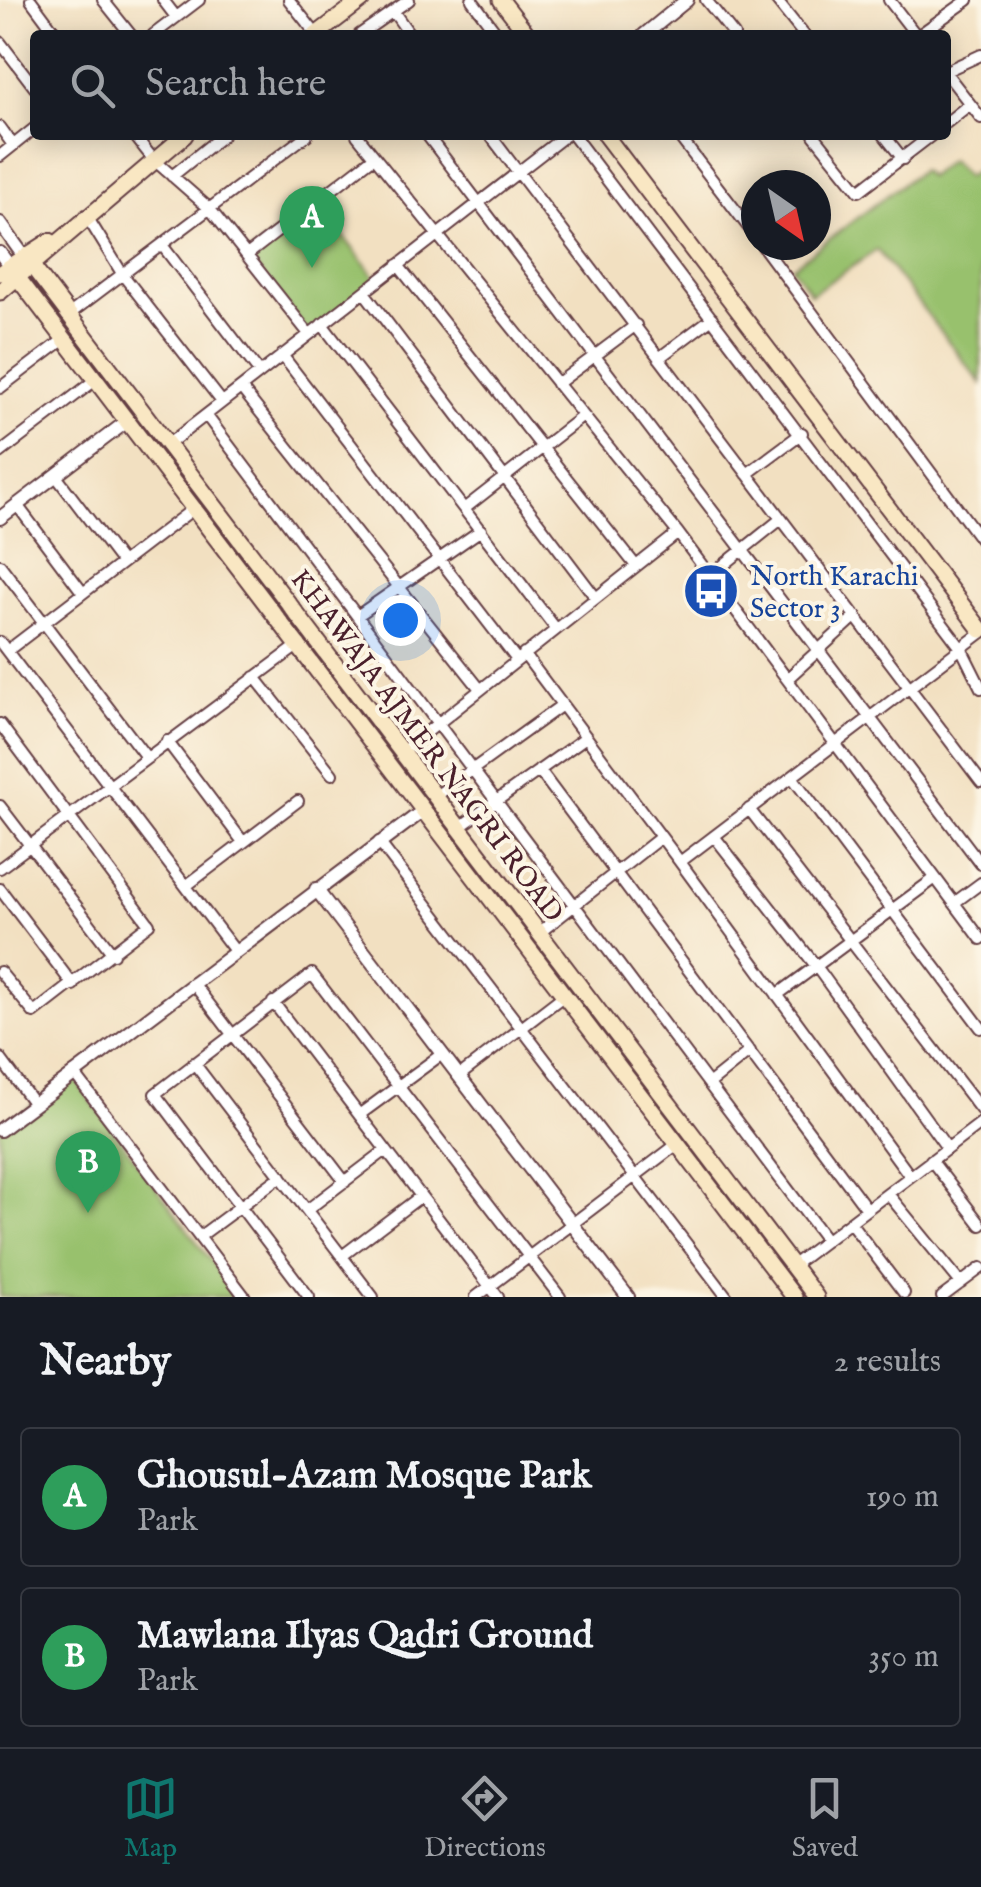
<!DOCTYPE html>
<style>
:root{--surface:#171b24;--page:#20242c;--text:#f1f3f6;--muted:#9ea1a6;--line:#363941;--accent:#0f766e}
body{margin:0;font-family:"IM FELL English",serif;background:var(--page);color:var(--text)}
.compass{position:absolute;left:741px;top:170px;width:90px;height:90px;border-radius:50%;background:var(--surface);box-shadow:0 5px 25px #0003;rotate:146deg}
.you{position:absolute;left:400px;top:620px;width:35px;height:35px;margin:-25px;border:8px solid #fff;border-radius:50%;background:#1a73e8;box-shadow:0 0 0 15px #1a73e833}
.badge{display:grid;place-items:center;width:65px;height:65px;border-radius:50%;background:var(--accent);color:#fff;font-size:32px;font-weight:700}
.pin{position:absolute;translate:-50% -82px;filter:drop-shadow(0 2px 5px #0008)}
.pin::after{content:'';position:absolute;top:52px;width:35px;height:30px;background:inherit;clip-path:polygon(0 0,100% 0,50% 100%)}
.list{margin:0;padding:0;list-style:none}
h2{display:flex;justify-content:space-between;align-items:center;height:130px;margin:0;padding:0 40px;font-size:42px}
h2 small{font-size:32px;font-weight:400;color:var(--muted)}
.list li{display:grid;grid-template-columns:65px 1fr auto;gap:30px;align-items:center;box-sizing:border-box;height:140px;margin:0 20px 20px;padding:0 20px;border:2px solid var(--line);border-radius:10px}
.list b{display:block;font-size:38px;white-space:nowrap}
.list p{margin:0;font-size:32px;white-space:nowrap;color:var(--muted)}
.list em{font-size:32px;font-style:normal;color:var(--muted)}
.icon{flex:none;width:55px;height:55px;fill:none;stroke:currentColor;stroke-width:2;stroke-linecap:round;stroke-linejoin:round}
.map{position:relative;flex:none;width:981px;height:1297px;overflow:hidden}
.search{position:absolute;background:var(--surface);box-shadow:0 5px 25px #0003;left:30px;right:30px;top:30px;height:110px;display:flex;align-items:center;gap:25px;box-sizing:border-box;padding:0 35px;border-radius:10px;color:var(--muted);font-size:38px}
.sheet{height:450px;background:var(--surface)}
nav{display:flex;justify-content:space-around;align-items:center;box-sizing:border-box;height:140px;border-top:2px solid var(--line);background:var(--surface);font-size:28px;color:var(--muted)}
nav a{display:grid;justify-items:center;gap:5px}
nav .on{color:var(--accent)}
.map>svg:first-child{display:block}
.green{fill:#98c16d;stroke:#71704c;stroke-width:2.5}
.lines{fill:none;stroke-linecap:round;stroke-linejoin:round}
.minor-casing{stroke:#633c42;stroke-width:14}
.tertiary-casing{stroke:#633c42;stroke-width:16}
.secondary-casing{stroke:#633c42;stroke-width:19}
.minor{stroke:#fff;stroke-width:10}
.tertiary{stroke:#fff;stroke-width:12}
.secondary{stroke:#f9e7c3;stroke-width:15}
.labels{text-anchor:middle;stroke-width:8;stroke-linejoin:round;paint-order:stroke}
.transit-label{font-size:28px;fill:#164399;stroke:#fcf5e5;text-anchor:start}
.street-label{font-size:28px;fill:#4a1f2b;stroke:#fcf5e5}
</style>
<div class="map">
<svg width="981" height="1297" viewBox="0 0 981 1297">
<rect width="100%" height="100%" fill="#fcf5e5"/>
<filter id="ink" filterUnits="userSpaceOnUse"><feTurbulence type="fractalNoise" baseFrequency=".01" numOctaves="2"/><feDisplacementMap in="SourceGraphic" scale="20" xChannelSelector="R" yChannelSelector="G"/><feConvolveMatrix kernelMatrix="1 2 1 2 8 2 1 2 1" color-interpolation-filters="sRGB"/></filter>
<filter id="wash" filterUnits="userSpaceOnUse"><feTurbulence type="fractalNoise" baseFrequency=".0048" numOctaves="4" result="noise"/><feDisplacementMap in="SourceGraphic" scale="40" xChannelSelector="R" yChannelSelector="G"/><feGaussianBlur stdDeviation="2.25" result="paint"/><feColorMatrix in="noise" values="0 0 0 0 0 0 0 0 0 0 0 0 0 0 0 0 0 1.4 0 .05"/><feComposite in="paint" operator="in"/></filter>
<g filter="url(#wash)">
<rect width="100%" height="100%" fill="#f2e0c1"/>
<!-- green -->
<path class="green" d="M950 160 966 177 981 167V383L877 250 811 294 792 267 921 170 928 177Z
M317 202 378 281 309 334 247 255Z
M72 1075 238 1297H0V1129Z"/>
</g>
<g filter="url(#ink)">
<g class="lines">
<!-- minor casing -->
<g class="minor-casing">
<path id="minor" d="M31 0 57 35
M103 0 131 35
M163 0 176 17
M289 0 316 34
M472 0 498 35
M706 0 734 35
M776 0 804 35
M889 0 916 35
M393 11 410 35
M153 35 199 0
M359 35 409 0
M919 35 968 0
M0 42 35 88
M946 71 981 55
M946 73 981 118
M946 123 970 104
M0 127 13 145
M134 135 153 159 210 209 309 334
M357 135 678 533 981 939
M427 135 981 864
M490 135 981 782
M573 135 961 648 981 688
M678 135 756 237
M814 135 859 191 932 135
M884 135 903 159
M0 156 35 128
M172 176 223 135
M86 215 123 275 222 402
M162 245 260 373
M762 245 981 540
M247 255 374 157
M398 265 636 566
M364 292 596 598
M67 316 307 135
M322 324 556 629
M282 355 517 660
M659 358 712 318
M557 384 636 325
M0 388 63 340
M241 388 480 689
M206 415 826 1240
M166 446 566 135
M0 453 94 381
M747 474 802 433
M56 476 122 563
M17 505 83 593
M464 509 583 416
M0 565 146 757
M710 576 781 519
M360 614 481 530
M0 642 235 951
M7 651 193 509
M524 654 680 862 981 633
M255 677 332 774
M787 679 856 616
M0 724 149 924 34 1013 0 972
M167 741 243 842
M402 752 678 533
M539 770 867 1209
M793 778 981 1028
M436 796 562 705
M0 806 113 954
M749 809 981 1110
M460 827 586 737
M714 836 816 966 947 1148
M379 842 727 1297
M680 862 910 1176
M0 868 300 644
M186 886 298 801
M0 889 73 985
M954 903 981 883
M539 933 661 837
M193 983 345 1182
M777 995 934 879
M273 1002 498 1297
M0 1058 34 1104
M194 1063 373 1297
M74 1073 245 1297
M459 1076 563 996
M710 1083 750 1051
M359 1115 442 1054
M931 1160 981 1225
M888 1194 961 1283
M307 1210 386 1150
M850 1222 904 1293
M199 1237 281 1176
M342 1256 421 1196
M792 1266 981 1123
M309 1297 155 1094 312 974 560 1297
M476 1297 676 1145
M942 1297 981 1268"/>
</g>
<!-- tertiary casing -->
<g class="tertiary-casing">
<path id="tertiary" d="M644 35 687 0
M0 223 28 262
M0 253 14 272
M0 518 126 422
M316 889 628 1297
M0 1130 424 810"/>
</g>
<!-- secondary casing -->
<g class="secondary-casing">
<path id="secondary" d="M501 0 528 35
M316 35 362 0
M605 135 981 630
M32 266 816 1297
M0 273 50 241
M18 278 794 1297
M0 292 185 135"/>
</g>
<!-- minor -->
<use href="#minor" class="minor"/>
<!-- tertiary -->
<use href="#tertiary" class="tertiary"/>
<!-- secondary -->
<use href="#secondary" class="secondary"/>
</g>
</g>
<!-- icons -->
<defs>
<g id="bus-disc" transform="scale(2.875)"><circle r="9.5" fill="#1a4fb4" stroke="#fcf5e5"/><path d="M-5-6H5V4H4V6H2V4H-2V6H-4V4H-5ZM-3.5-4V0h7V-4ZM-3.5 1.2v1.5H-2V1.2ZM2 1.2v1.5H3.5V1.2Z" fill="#fff"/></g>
</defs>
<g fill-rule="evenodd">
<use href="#bus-disc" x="711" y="591"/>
</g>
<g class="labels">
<!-- transit labels -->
<g class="transit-label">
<text x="750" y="585">North Karachi<tspan x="750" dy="32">Sector 3</tspan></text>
</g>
<!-- street labels -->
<g class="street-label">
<text transform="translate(428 745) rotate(53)" y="10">KHAWAJA AJMER NAGRI ROAD</text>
</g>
</g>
</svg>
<svg class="compass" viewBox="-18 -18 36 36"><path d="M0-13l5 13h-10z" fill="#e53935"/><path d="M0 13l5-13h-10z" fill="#9ea1a6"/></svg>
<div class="you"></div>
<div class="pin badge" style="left:312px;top:268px;background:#2e9e5b">A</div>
<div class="pin badge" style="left:88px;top:1213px;background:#2e9e5b">B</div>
<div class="search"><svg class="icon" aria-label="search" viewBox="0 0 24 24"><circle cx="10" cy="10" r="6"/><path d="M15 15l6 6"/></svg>Search here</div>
</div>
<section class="sheet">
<h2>Nearby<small>2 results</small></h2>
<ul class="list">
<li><span class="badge" style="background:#2e9e5b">A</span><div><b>Ghousul-Azam Mosque Park</b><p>Park</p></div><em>190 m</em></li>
<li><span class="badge" style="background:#2e9e5b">B</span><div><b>Mawlana Ilyas Qadri Ground</b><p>Park</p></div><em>350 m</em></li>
</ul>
</section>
<nav>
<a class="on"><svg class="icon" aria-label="map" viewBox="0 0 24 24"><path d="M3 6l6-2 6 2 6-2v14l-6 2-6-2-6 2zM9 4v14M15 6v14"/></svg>Map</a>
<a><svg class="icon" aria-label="directions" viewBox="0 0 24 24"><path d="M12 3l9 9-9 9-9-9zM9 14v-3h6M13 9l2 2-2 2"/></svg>Directions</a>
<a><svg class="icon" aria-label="saved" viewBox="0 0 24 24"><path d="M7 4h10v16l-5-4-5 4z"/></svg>Saved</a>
</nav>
